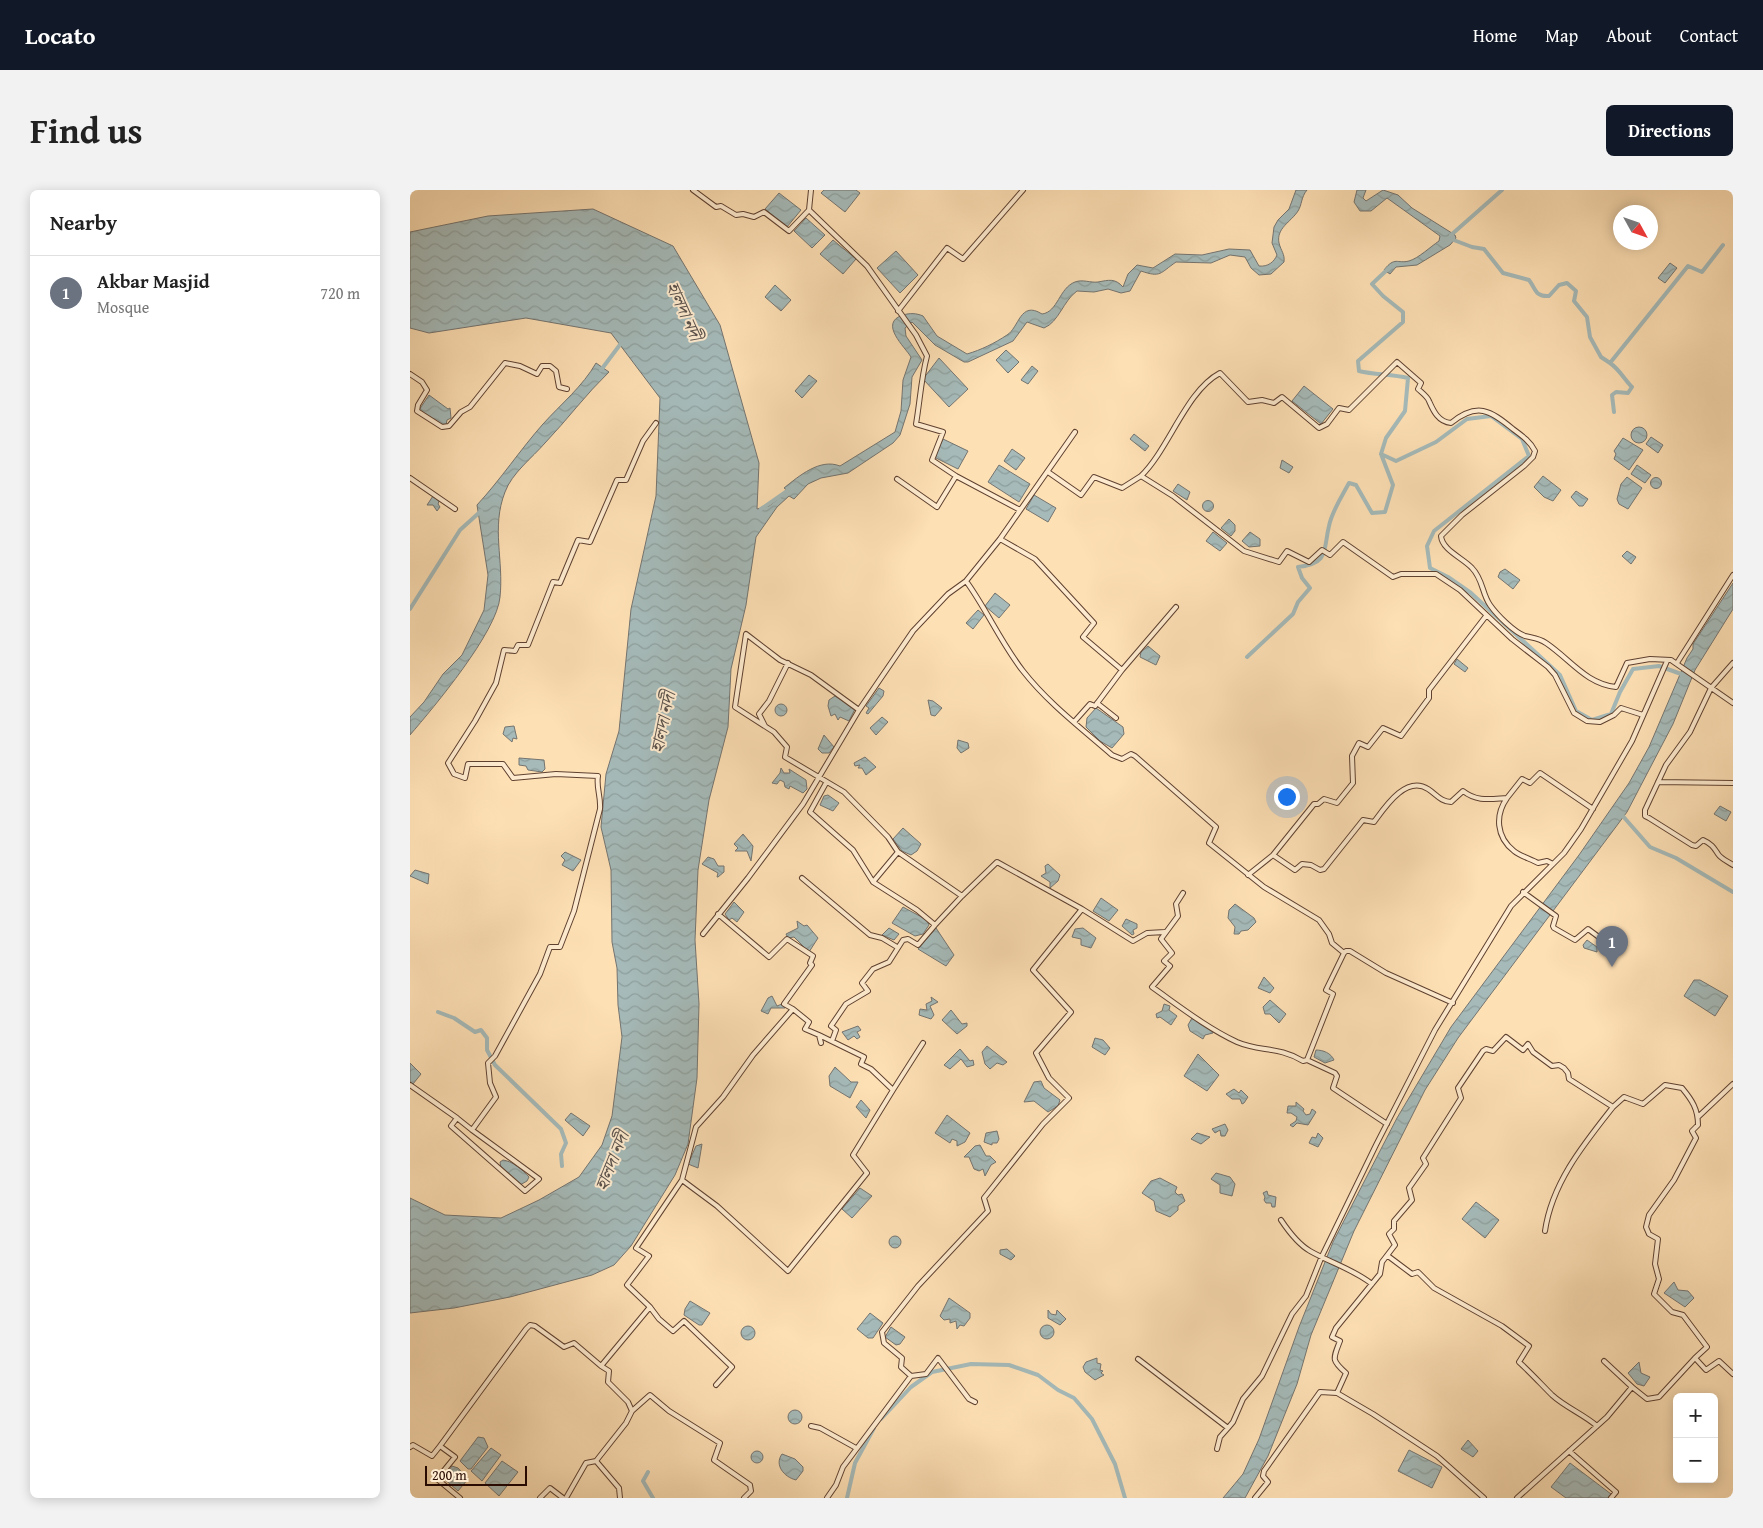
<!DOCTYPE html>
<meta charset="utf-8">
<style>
:root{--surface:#fff;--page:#f2f2f2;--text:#222;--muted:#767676;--line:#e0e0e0;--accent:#111827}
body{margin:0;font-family:"Gentium Book Plus","Noto Serif Bengali",serif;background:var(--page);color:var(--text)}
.controls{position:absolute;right:15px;bottom:15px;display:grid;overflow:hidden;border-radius:8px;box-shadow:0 2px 12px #0003}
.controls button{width:45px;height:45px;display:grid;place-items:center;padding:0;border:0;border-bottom:1px solid var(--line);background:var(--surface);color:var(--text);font:25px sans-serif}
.compass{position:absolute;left:1203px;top:15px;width:45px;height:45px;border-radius:50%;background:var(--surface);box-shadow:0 2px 12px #0003;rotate:130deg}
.scale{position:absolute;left:15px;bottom:12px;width:102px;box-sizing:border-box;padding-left:5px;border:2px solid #2a0c03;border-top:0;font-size:14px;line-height:18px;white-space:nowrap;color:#2a0c03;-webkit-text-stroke:4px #feebcf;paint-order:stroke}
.you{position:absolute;left:876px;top:606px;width:18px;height:18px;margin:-12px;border:4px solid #fff;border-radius:50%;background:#1a73e8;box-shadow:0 0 0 8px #1a73e833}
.badge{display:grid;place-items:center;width:32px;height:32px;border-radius:50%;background:var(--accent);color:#fff;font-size:16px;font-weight:700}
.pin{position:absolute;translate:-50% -41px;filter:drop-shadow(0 1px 2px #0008)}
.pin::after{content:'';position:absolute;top:26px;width:18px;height:15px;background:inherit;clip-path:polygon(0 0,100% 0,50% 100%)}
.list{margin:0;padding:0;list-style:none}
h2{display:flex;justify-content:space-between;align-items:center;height:65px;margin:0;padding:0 20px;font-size:21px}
h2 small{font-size:16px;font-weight:400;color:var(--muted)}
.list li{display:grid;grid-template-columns:32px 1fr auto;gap:15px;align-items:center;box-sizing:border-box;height:75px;padding:0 20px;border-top:1px solid var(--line)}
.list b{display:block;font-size:19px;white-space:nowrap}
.list p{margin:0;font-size:16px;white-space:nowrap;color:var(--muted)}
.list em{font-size:16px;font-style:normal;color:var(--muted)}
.map{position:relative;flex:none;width:1323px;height:1308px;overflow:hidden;border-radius:8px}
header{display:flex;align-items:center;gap:30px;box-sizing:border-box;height:70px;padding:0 25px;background:var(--accent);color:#fff}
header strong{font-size:24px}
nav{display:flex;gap:28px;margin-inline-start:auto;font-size:18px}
.intro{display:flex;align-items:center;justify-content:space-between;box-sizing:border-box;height:120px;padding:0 30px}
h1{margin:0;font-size:35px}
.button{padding:12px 22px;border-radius:8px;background:var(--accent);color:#fff;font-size:18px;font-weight:700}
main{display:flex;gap:30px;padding:0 30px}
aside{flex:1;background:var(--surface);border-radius:8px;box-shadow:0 2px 12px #0003}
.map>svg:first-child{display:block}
.water{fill:url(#water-waves);stroke:#747470}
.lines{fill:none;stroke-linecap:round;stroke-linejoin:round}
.canal{stroke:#a5bab9;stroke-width:4}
.minor-casing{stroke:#5f4130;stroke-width:6}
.minor{stroke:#feebcf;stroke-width:4}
.labels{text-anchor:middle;stroke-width:4;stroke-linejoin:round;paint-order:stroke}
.water-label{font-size:18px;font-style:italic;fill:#5b524c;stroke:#feebcf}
</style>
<header>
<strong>Locato</strong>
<nav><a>Home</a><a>Map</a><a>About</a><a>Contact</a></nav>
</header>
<div class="intro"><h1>Find us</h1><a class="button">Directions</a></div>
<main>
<aside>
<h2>Nearby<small></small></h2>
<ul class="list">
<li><span class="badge" style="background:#6b7280">1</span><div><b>Akbar Masjid</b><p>Mosque</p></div><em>720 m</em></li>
</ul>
</aside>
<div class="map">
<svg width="1323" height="1308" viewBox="0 0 1323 1308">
<defs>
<pattern id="water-waves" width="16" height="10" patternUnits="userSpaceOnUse" patternTransform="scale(1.25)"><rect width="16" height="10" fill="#a5bab9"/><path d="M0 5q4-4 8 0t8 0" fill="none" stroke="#8e9f9d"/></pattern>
</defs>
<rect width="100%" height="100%" fill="#fee0b5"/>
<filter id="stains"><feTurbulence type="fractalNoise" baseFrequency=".004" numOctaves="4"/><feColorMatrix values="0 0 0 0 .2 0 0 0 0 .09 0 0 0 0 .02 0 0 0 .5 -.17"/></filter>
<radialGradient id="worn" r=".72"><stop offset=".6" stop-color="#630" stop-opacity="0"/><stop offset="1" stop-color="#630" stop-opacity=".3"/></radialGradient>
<!-- water -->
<path class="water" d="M414 0H446L450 3 435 22 411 3Z
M886 0H897C891 7 892 15 888 21 881 32 866 38 869 53 871 61 875 64 874 72L861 84 849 85 841 78 835 67 820 65 801 73 766 72C750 83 751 88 731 81L720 101 711 103 698 99 684 102 667 101C653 111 649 132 634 138L617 132 603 151 558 172H554L525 155 502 132 495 138 496 146 512 170 502 187 500 214 490 245 483 253 438 283 411 288 398 294 384 309 379 306 367 317 346 347 336 415 321 479 318 537 299 610 288 680 285 750 289 814 287 888 278 954 265 985 221 1056 204 1075 182 1085 100 1107 44 1118 0 1123V1008L35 1025 91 1028 129 1010 169 987 192 955 202 926 212 847 208 815 207 778 202 752 201 680 191 637 196 584 209 541 221 419 246 306 250 208 201 143 116 128 19 143 0 138V42L78 26 183 19 263 56 310 135 349 273 347 319 359 316 378 301 374 298C389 286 410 268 430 276L485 242 491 221 493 190 501 167C495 157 468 133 493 125 500 123 506 123 513 126L527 146 557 164C571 160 585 153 597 145 609 138 610 110 632 124 648 122 649 98 665 92 673 89 680 93 688 92 699 90 705 88 713 97L718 84 727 75 743 78 765 64 792 65 819 59 840 60 849 76C858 77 864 72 867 65L862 53 864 37 868 30 879 19Z
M947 0H956L953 8 956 11 973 0 988 5 1002 18 1045 45 1046 48 1040 55 1007 75 986 77 980 84 974 80C985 66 987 74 999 71 1009 68 1020 57 1029 51L1030 46 977 8 961 21H950L944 12Z
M369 3 391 20 377 37 355 19Z
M396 28 415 45 402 58 384 41Z
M423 50 446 69 433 84 410 64Z
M486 61 508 85 490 103 467 78Z
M1260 73 1267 78 1255 93 1248 88Z
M365 95 381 110 371 121 355 107Z
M596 160 609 172 598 183 586 170Z
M529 168 558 199 539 217 513 189Z
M186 173 199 182C176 204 157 230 135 253 122 268 102 283 95 302 81 338 94 370 90 407 87 442 24 517 0 545V527L14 512 33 484 52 465 74 420 78 385 67 315C91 289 110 260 133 234 151 214 173 196 186 173Z
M622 176 628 181 618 194 611 190Z
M399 185 407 191 392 208 385 201Z
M894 196 923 219 911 234 882 211Z
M19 205 38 219 40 218 41 228 37 230 36 235H31L9 220Z
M1221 245a8 8 0 1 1 16 0a8 8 0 1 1-16 0Z
M724 244 739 256 735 261 720 249Z
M1241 247 1253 255 1248 263 1236 254Z
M1213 248 1233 260 1219 280 1204 269 1206 264 1204 261Z
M533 249 558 261 548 279 524 267Z
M602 259 615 268 606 280 594 271Z
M872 270 883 277 879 283 870 278Z
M589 275 620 294 609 312 578 292Z
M1227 275 1241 285 1235 293 1221 284Z
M1133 286 1151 300 1143 311 1134 307 1124 297Z
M1217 287 1232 298 1218 319 1209 314 1207 309 1211 294Z
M1240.5 293a5.5 5.5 0 1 1 11 0a5.5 5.5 0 1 1-11 0Z
M768 294 780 302 777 310 763 301Z
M1166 301 1178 309 1173 316H1169L1161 307Z
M624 305 646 318 638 332 616 319Z
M23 306 29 311 28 314 30 317 27 321 23 315H17Z
M792.5 316a5.5 5.5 0 1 1 11 0a5.5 5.5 0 1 1-11 0Z
M819 329 825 335V341L821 346 811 338Z
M803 342 817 353 810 361 796 351Z
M840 342 850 349V356L839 357 832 351Z
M1217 361 1226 367 1221 374 1212 366Z
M1095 379 1110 390 1103 399 1088 387 1090 382Z
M1323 393V419L1285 480 1263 534 1217 622 1048 848 1015 900 944 1041 901 1145 887 1194 858 1266 835 1308H813L833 1284 849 1249 889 1137 923 1052 987 928 1041 837 1169 665 1219 593 1239 557 1277 468 1283 459V454Z
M585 403 600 415 589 428 575 416Z
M568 420 574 425 563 439 556 433Z
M738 456 750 466 746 475 730 467 731 462Z
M1047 469 1058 478 1055 482 1044 474Z
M469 498 474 501 473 506 458 524 456 523 459 518 456 516Z
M425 506 445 519 439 531 430 527 428 530 425 524 421 526 418 516 419 510Z
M518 510 523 511 532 518 525 526 521 525Z
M365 520a6 6 0 1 1 12 0a6 6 0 1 1-12 0Z
M686 518 713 537 714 544 702 558 690 551 676 537 677 528Z
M472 527 478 532 466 545 460 538Z
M104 536 107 549 103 548 102 552 93 544 95 537Z
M414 545 424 557 419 563H412L408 559Z
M548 550 558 553 559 558 551 563 547 558Z
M455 567 466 577 456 585 452 578H448L450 575 445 576 444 573Z
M109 568 134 570 135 579 132 582 118 580 116 576 109 575Z
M371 578 374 583H380L379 579 396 590 397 599 393 603 380 596 379 599 375 597 374 592 370 590 367 594 362 593 370 583Z
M418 605 429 613 423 621 410 615 414 606Z
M1310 616 1321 622 1316 631 1304 624Z
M493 638 511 654 507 661 501 665 492 661 483 649Z
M333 644 343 656 341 671 337 661H325L328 658 324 654Z
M155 662 171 670 163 681 152 675 155 670 151 666Z
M298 667 304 669 308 676H314V682L308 687H307L308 683 292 674Z
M638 674 650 685 648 691 640 698V692L631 686 636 683 635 676Z
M5 680 19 684 18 694 0 686Z
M691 708 708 720 699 731 683 721Z
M324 712 334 722 327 732 322 728 319 730 315 724Z
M825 714 844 728 846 732 838 740 831 741 829 744H824L825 737 818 728 819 720Z
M493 717 517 730 519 735 513 744 505 746 482 733Z
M716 729 727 734V738L723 740 724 744 722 745 712 736Z
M387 731 394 736 397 735 408 748 399 762 384 747 378 748 376 744 388 738Z
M479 738 489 744 484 750 472 745Z
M526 738 544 765 536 776 508 759Z
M673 738 686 748 681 758 671 755V749L662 747 665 739Z
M1177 750 1187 757V762L1174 758 1173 755Z
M854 787 864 798 860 803 848 798Z
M1284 790H1290L1318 806 1305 826 1274 806Z
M362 806 367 816 372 814 375 818H361L358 824 351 821 358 808Z
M521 807 528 812 520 816 524 825 521 829 509 825 510 819 517 820 516 814 522 811Z
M860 810 876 824 869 833 860 824H855L853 817Z
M754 814 760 816 759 820 767 826 761 835 750 827 747 828 746 824 752 821Z
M541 820 552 834 557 833V836L547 844 532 830Z
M782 828 803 840V843L795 845 793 849 780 841 778 835Z
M448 836 451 840 447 842 450 847 447 849 444 846 438 850 432 842Z
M685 848 693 850 700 858 695 865 682 857Z
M577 856 597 872 593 875 587 873 580 879 575 874 572 862Z
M550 859 560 871 563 870 564 875 557 877 551 869 540 879 534 875Z
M906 860C913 860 921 863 924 870L915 873 904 867Z
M788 864 809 885 797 901 774 886Z
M0 873 11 884 3 894 0 892Z
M425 877 441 892H448L440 908 420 896 419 886Z
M631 891 634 898 650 910 648 916 638 922 624 911 614 912 624 892Z
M824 899 829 903 831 900 838 907 834 913 832 914 830 909H822L816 904Z
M451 910 460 920 456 928 446 917Z
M886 912 894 919 893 921 896 925 900 924 902 919 906 922 898 935 887 933 883 937 880 935 886 931 887 927 881 923H877L878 916H886Z
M161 923 180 936 173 946 155 930Z
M537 925 560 943 555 952 547 956V951L542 949 540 953 525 943Z
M815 934 818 940 815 946H811L810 940 805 943 802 939Z
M587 941 589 949 587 953H582V955L574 952 576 943Z
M787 943 800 947 791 954 781 949Z
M908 943 913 948 908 957 899 953 902 947 906 948Z
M292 954 288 978 278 974 286 956Z
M570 955 576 966H580L586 972 581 975 575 986 573 979 569 981 564 979 559 967H554L565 956Z
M93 970C102 971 113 980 119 987L117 991 110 995 91 978 90 972Z
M806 983 820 987 825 994 822 1006 810 1003V995L801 989Z
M750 988 767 997 765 1002 768 1005 772 1004 775 1011 768 1016V1020L760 1027 746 1021 744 1011 732 1003 741 991Z
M450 998 462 1006 442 1028 432 1019Z
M857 1001 858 1005 866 1007 865 1017H862L861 1013H856L854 1010 855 1007 853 1003Z
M1066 1012 1089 1030 1075 1048 1052 1029Z
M479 1052a6 6 0 1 1 12 0a6 6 0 1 1-12 0Z
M597 1059 605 1066 601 1070 590 1064V1060Z
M1264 1092 1268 1100 1278 1101 1284 1108 1275 1117 1254 1103Z
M539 1108 560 1123V1128L554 1136 550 1135 547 1139 546 1131 540 1133V1129L534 1130 530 1126Z
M280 1111 300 1123 292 1135H289L274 1125 275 1119Z
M638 1120 641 1124 646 1125 647 1120 656 1129 650 1135 638 1128Z
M460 1123 473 1133 463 1148H458L447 1139Z
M630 1142a7 7 0 1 1 14 0a7 7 0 1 1-14 0Z
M331 1143a7 7 0 1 1 14 0a7 7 0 1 1-14 0Z
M481 1137 495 1147 490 1154 486 1155 475 1147Z
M687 1168V1173L691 1174 690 1180 693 1181 691 1183 694 1185 685 1190 675 1182 673 1177 676 1172Z
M1229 1172 1231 1183 1240 1187 1234 1196 1227 1194 1218 1183Z
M378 1227a7 7 0 1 1 14 0a7 7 0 1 1-14 0Z
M68 1247 74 1248 78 1257 61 1279H58L50 1271Z
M1058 1250 1068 1261 1063 1267 1051 1259Z
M81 1258 91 1265 72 1291 61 1281Z
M999 1260 1032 1277 1022 1298 988 1281Z
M341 1267a6 6 0 1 1 12 0a6 6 0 1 1-12 0Z
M372 1264 385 1269 393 1277V1281L386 1290C374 1287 364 1275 372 1264Z
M92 1271 108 1282 89 1306 75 1293Z
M1160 1273 1201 1304 1198 1308H1156L1141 1297Z
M42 1276 48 1278 58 1289 48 1301 33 1288Z"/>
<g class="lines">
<!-- canal -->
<path class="canal" d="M1041 45 1092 0
M1041 49 1062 57 1074 59 1093 83 1119 90C1126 99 1125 107 1139 106L1149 95 1157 93 1166 101 1164 111 1177 127 1180 147 1191 167 1200 173 1278 76 1292 82 1313 55
M1200 173C1210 180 1214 189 1222 197L1218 203 1206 202 1202 205 1204 222
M191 180 212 152
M971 264 986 271 1026 252 1057 229 1081 226 1112 249 1119 266 1024 341 1017 356 1020 378 1038 387 1061 403 1150 485 1166 521 1182 530 1201 524 1210 502 1223 479 1249 476 1274 485
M351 319 380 299
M0 419 50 340 71 321
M837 467 883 424 888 412 900 398 892 388 888 377C920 373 913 360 919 336 922 321 932 306 939 293L946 295 962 323 975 322 983 295 971 264 976 248 995 221 998 188C981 184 965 185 949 181L948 171 993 132V122L973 106 962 94 979 78
M1211 624 1240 657 1266 668 1323 702
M28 822 44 828 65 842 71 840 77 848V860L85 875 151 939 156 953 151 964 152 976
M471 1229 501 1197 522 1182 561 1174 599 1175 628 1185 648 1200 664 1208 682 1229 705 1274 715 1308
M238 1282 233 1291 243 1308
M437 1308 445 1273 464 1238"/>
<!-- minor casing -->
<g class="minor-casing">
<path id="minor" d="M283 0 306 17 311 16 326 25 333 24 344 27 354 22 379 41 399 20
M401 0 399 20 457 76 506 145 517 166C511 189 510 211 506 234L533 242 522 270 546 286 610 320
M488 121 537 58 553 69 613 0
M0 184 12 192 17 200 8 215 7 221 32 237 39 236 51 222 60 217 95 173 110 176 127 184 132 176H140L146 181 149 197 157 199
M638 282 671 305 684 287 712 298 731 286 763 306 834 361 869 372 877 361 899 372 912 360 920 365 933 352 983 387 991 384H1026L1050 400 1102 449 1138 477 1145 485 1164 523 1177 531 1190 532 1204 525 1211 518 1233 525
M731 286C759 259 776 201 810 183L838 212 852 210 864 213 872 207 909 238 917 234 929 218 939 220 987 172 1011 193 1008 199C1011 202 1017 206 1019 211 1023 220 1028 232 1041 233 1067 212 1080 220 1103 239 1111 245 1120 251 1125 261L1123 267 1114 276 1052 325 1031 346C1032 360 1053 368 1062 378 1073 389 1072 404 1080 415 1087 425 1104 442 1115 446 1123 448 1129 448 1136 453 1160 469 1176 494 1206 497L1217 473 1240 469 1261 470 1323 513
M0 288 45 319
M487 289 527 317 546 286
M590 349 625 369 684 433 673 447 712 480 766 417
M556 391C577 420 591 453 613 481 638 513 671 538 702 565L712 569 721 564 725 566 806 637 799 653 854 697 909 730 919 744 922 753 934 763
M1267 473 1323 385
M1323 473 1301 498 1280 542 1256 575 1235 620V626L1239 628 1282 655 1286 656 1293 650C1302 654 1304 658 1308 664 1311 669 1319 672 1323 675
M687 513 706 528
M449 520 401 485 370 470 336 444 325 517 364 542 377 557 375 567 434 602 478 647 488 662 552 706 587 672 672 719 723 751 737 743 755 742
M664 532 680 514 685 516 712 480
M355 536 349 524 359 511 378 473
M1248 592 1323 593
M416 593 400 622 443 660 463 692
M1097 608 1112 589 1120 593 1130 583 1183 619
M488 662 463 692 507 720 525 735 552 706
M863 665 885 680 892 674 901 675 910 680 914 679 953 630 964 632C975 617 996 585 1018 599 1026 604 1031 612 1041 612L1053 601C1067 612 1080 609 1097 608 1085 625 1086 647 1104 661 1110 666 1121 669 1128 673L1137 671 1143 674
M838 685 863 665 904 614H908L914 609 927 613 943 593 942 566 949 553 958 557 973 538 991 546 1019 508V500L1076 426
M392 688 460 745 472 748 487 757
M1113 702 1146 726 1143 736 1144 738 1165 750 1178 739 1205 759
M773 703 766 714 768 726 751 749 762 763 754 771 760 776 742 797C769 816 797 838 827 852 850 862 868 856 893 871L897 870
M293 744 338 688 393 614 449 520 503 441 538 404 556 391 590 349 665 242
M383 819 399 832 395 839 409 845 411 853
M409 845 454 867 451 874 461 879 483 900 513 853
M422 851 426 840 421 836 436 814 458 801 452 793 463 779 479 772 493 750 498 749 508 755 525 735
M0 895 47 928 41 936 115 1001 129 989 62 940 86 907 80 893 78 873 85 866 130 784 140 757H150L164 721 190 619C191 606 186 598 188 586L146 584 103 588 93 574H58L55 588 44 584 38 573 65 531 86 493 94 460 105 461 108 455H118L143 392 150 393 168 350 180 352 207 290H216L233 251 246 233
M1288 927 1323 894
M47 928 62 940
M977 934 923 898 927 886 925 883 897 870 923 804 916 800 934 763 936 761H940L976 783 1043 813
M272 990 307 1016 378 1081 457 983 443 965 483 900
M871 1030C879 1042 888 1054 900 1061 921 1073 943 1079 962 1094
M1135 1041C1142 993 1173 955 1203 917
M978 1066 1002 1084 1008 1082 1024 1098 1092 1136 1119 1156 1109 1172C1121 1183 1131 1194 1142 1205 1155 1217 1173 1224 1187 1236
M240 1117 249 1129 263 1141 274 1131 322 1177 306 1195
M728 1169 818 1238 823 1232 833 1209 852 1186 882 1124 896 1106 912 1066 966 955 1025 840 1101 716 1154 663 1171 639 1222 551 1257 471
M1194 1171 1222 1197
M501 1186 491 1177 492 1168 474 1153 472 1142 508 1096 578 1021 574 1008 633 934 659 908 639 888 626 863 661 822 623 780 672 719
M927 1203 963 1224 1027 1266 1074 1308
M222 1221 240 1205 259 1221 310 1253 304 1270 340 1295 341 1301 334 1308
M401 1236 410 1238 446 1258
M0 1257 3 1255 22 1266 30 1256
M807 1259 810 1247 818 1238
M1159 1261 1206 1302 1201 1308
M50 1308 27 1289 45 1267 30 1256 116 1139 120 1135 125 1136 154 1157 164 1153 191 1176
M130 1308 140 1298 153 1308
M156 1308 176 1273 186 1271
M210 1308 209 1298 186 1271 216 1233 222 1221 218 1212 198 1192 199 1181 191 1176 240 1117 217 1095 239 1066 226 1058 272 990 286 937 313 907 343 865 383 819 374 814 402 775 400 773 403 766 377 749 359 767 308 724
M417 1308 426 1295 433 1277 501 1186 516 1184 528 1168 559 1209 565 1212
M845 1308 858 1292 853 1286 854 1281 910 1202 927 1203 936 1183C921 1170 923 1169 930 1151L922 1147 926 1138 970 1084 972 1072 985 1055 979 1044 984 1039V1031L1002 1010 999 998 1016 974 1013 968 1051 908 1048 898 1073 861 1076 859 1083 861 1096 847 1113 860 1118 854 1123 862 1142 876 1149 875 1154 878 1158 883 1159 889 1203 917 1214 907 1233 914 1255 895 1272 898C1282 910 1288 919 1288 935L1282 941 1286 948 1264 990 1239 1025 1236 1037 1239 1044 1248 1049 1245 1074 1249 1089 1244 1104 1262 1122 1273 1125 1297 1157 1285 1168 1296 1180 1309 1171 1323 1184
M1107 1308 1197 1227 1222 1197 1237 1209 1249 1207 1285 1168"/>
</g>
<!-- minor -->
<use href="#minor" class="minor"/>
</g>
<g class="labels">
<!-- water labels -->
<g class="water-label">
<text transform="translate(274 121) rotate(66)" y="6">হালদা নদী</text>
<text transform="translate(253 532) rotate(-78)" y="6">হালদা নদী</text>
<text transform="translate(202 971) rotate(-68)" y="6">হালদা নদী</text>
</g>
</g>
<rect width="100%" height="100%" filter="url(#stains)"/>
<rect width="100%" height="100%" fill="url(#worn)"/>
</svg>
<div class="controls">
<button>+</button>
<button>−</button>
</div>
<svg class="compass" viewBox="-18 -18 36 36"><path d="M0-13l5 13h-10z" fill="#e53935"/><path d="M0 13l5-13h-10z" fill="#767676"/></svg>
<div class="scale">200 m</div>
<div class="you"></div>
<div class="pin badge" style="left:1202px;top:777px;background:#6b7280">1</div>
</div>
</main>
